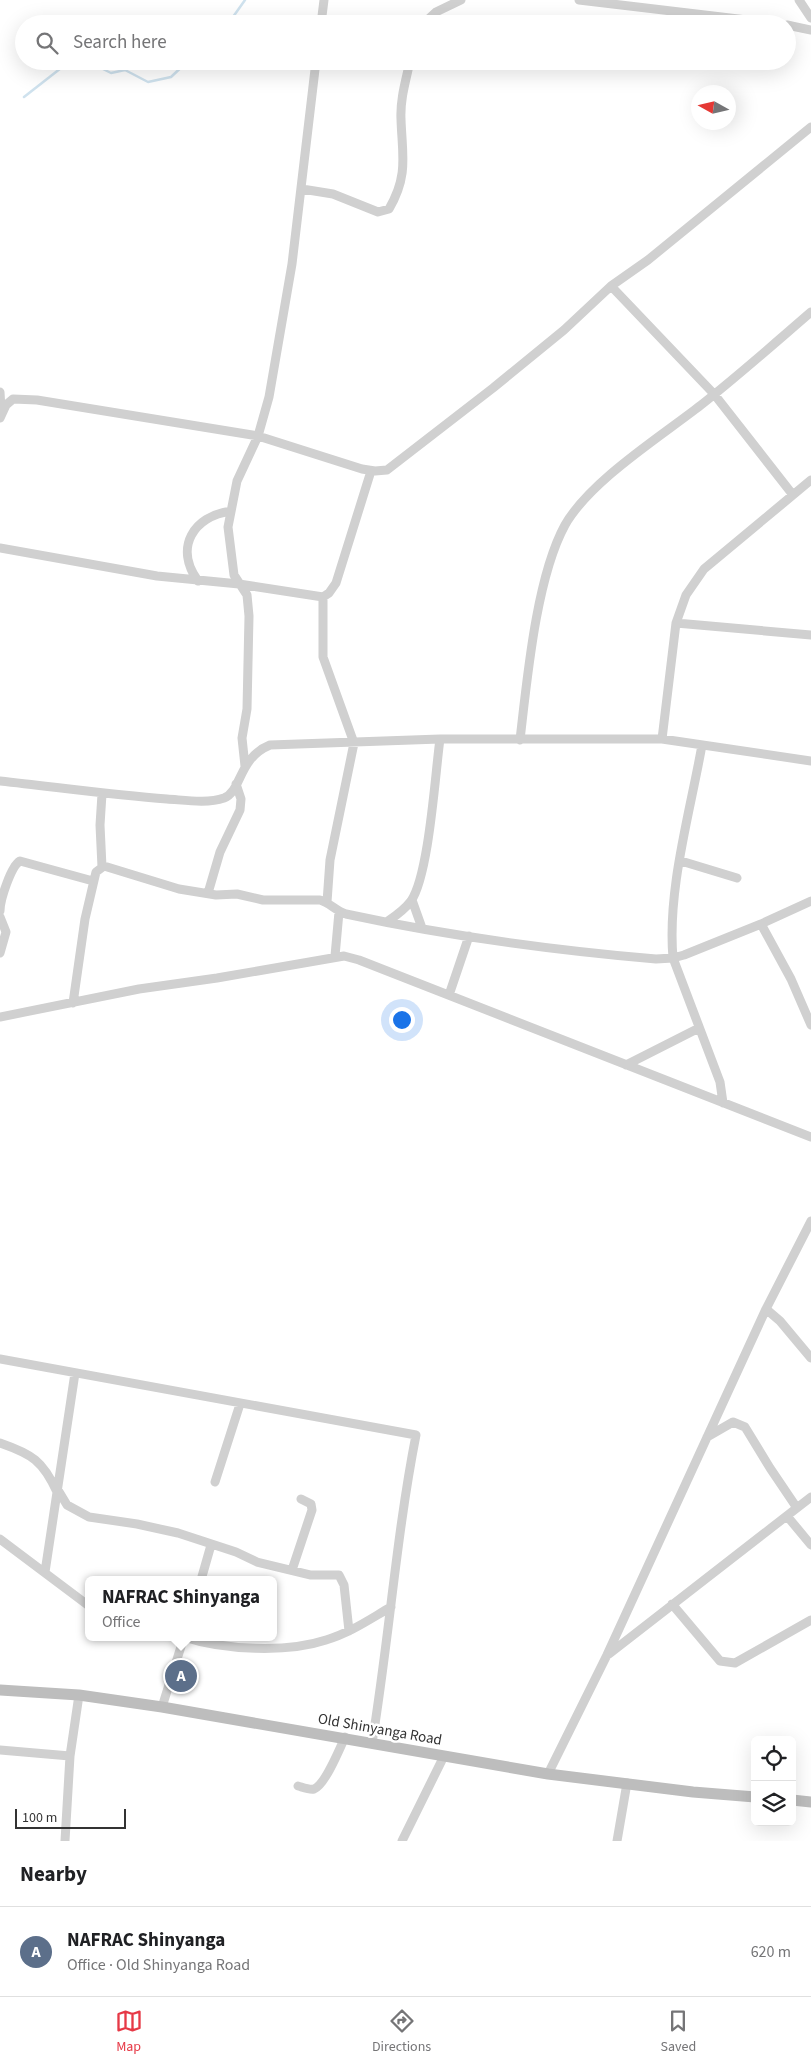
<!DOCTYPE html>
<meta charset="utf-8">
<style>
:root{--surface:#fff;--page:#f6f6f6;--text:#202124;--muted:#757577;--line:#e0e0e0;--accent:#e63946}
body{margin:0;font-family:"Source Sans 3",sans-serif;background:var(--page);color:var(--text)}
.controls{position:absolute;right:15px;bottom:15px;display:grid;overflow:hidden;border-radius:8px;box-shadow:0 5px 20px #0002}
.controls button{width:45px;height:45px;display:grid;place-items:center;padding:0;border:0;border-bottom:1px solid var(--line);background:var(--surface);color:var(--text);font:25px sans-serif}
.compass{position:absolute;left:691px;top:85px;width:45px;height:45px;border-radius:50%;background:var(--surface);box-shadow:0 5px 20px #0002;rotate:278deg}
.scale{position:absolute;left:15px;bottom:12px;width:111px;box-sizing:border-box;padding-left:5px;border:2px solid #333;border-top:0;font-size:14px;line-height:18px;white-space:nowrap;color:#333;-webkit-text-stroke:4px #fff;paint-order:stroke}
.you{position:absolute;left:401px;top:1019px;width:18px;height:18px;margin:-12px;border:4px solid #fff;border-radius:50%;background:#1a73e8;box-shadow:0 0 0 8px #1a73e833}
.badge{display:grid;place-items:center;width:32px;height:32px;border-radius:50%;background:var(--accent);color:#fff;font-size:16px;font-weight:700}
.pin{position:absolute;translate:-50% -50%;border:2px solid #fff;box-shadow:0 1px 5px #0006}
.popup{position:absolute;left:85px;top:1576px;width:192px;height:65px;box-sizing:border-box;display:grid;place-content:center;border-radius:8px;background:var(--surface);filter:drop-shadow(0 1px 4px #0005);font-size:16px;white-space:nowrap;color:var(--muted)}
.popup b{font-size:19px;color:var(--text)}
.popup::after{content:'';position:absolute;left:50%;top:100%;margin-left:-10px;border:10px solid transparent;border-top-color:var(--surface)}
.list{margin:0;padding:0;list-style:none}
h2{display:flex;justify-content:space-between;align-items:center;height:65px;margin:0;padding:0 20px;font-size:21px}
h2 small{font-size:16px;font-weight:400;color:var(--muted)}
.list li{display:grid;grid-template-columns:32px 1fr auto;gap:15px;align-items:center;box-sizing:border-box;height:90px;padding:0 20px;border-top:1px solid var(--line)}
.list b{display:block;font-size:19px;white-space:nowrap}
.list p{margin:0;font-size:16px;white-space:nowrap;color:var(--muted)}
.list em{font-size:16px;font-style:normal;color:var(--muted)}
.icon{flex:none;width:28px;height:28px;fill:none;stroke:currentColor;stroke-width:2;stroke-linecap:round;stroke-linejoin:round}
.map{position:relative;flex:none;width:811px;height:1841px;overflow:hidden}
.search{position:absolute;background:var(--surface);box-shadow:0 5px 20px #0002;left:15px;right:15px;top:15px;height:55px;display:flex;align-items:center;gap:12px;box-sizing:border-box;padding:0 18px;border-radius:28px;color:var(--muted);font-size:19px}
.sheet{height:155px;background:var(--surface)}
nav{display:flex;justify-content:space-around;align-items:center;box-sizing:border-box;height:70px;border-top:1px solid var(--line);background:var(--surface);font-size:14px;color:var(--muted)}
nav a{display:grid;justify-items:center;gap:2px}
nav .on{color:var(--accent)}
.map>svg:first-child{display:block}
.lines{fill:none;stroke-linecap:round;stroke-linejoin:round}
.stream{stroke:#cfe2ee;stroke-width:2.5}
.street{stroke:#d0d0d0;stroke-width:9}
.secondary{stroke:#bdbdbd;stroke-width:11}
.labels{text-anchor:middle;stroke-width:5;stroke-linejoin:round;paint-order:stroke}
.street-label{font-size:15px;fill:#333;stroke:#fff}
</style>
<div class="map">
<svg width="811" height="1841" viewBox="0 0 811 1841">
<rect width="100%" height="100%" fill="#fff"/>
<g class="lines">
<!-- stream -->
<path class="stream" d="M228 24 245 0
M87 61 111 73 125 70 148 82 171 77 188 61
M24 97 70 61"/>
<!-- street -->
<path class="street" d="M579 0 780 24
M799 0 811 18
M321 24 324 0
M423 24 436 12 461 0
M787 25 811 30
M302 189 333 194 378 212 389 209C409 175 402 154 401 119 400 99 406 80 410 61
M611 286 714 394 793 495
M0 392 1 409
M0 418 6 405 13 399 37 400 258 436 362 469 375 471 387 470 493 388 564 330 611 286 648 260 811 127
M0 548 157 576 239 584 323 597 329 593 336 583 371 471
M198 581C174 548 193 516 231 511
M323 597V657L354 743 330 860 327 902
M676 623 811 635
M662 739 676 623 686 595 704 569 811 480
M520 740C527 680 536 578 565 525 590 481 660 437 701 405 739 375 775 343 811 312
M702 745C690 813 667 890 673 958L720 1082 723 1103
M245 766 242 738 247 709 249 616 247 595 234 575 228 527 237 481 258 436 269 397 292 264 316 61
M0 781C56 787 111 795 167 799 184 800 207 804 224 798 242 791 238 758 270 745L440 739H662L811 761
M102 794 100 825 102 867
M681 861 737 878
M208 893 220 852 240 810 241 799 236 784
M412 900 422 928
M0 911C0 900 11 866 20 861L93 881
M0 917 6 932 0 953
M388 921C397 915 405 909 411 901 429 875 435 775 440 739
M761 924 791 979 811 1025
M335 956 339 912
M449 995 469 936
M73 1003 85 919 96 872 104 866 179 889 216 895 237 894 263 900H320C330 903 336 911 346 914 448 936 552 950 656 959L673 958 684 955 761 924 811 901
M0 1017 139 989 217 978 344 956 359 960 811 1137
M626 1065 699 1028
M766 1309 780 1321 811 1358
M0 1359 416 1435C396 1537 389 1640 372 1743
M707 1437 733 1422 745 1427 770 1468 797 1508
M0 1443C32 1454 43 1461 57 1492
M215 1482 240 1404
M58 1490 67 1505 89 1517 137 1524 178 1533 236 1552 257 1562 311 1575H339L344 1585 349 1631
M787 1516 811 1545
M0 1539 89 1606
M292 1570 312 1510 311 1504 301 1499
M45 1572 75 1373
M201 1580 211 1545
M672 1604 720 1661 735 1663 811 1620
M184 1637C223 1650 287 1653 326 1640 350 1633 370 1619 391 1607
M609 1654 811 1497
M162 1707 184 1637
M0 1750 70 1756
M548 1774 607 1655 766 1309 811 1221
M298 1786C302 1787 309 1790 314 1789 325 1785 340 1748 345 1737
M65 1841 70 1756 79 1695
M402 1841 444 1756
M617 1841 627 1783"/>
<!-- secondary -->
<path class="secondary" d="M0 1690 79 1695 162 1707 548 1774 693 1792 755 1797
M792 1800 811 1802"/>
</g>
<g class="labels">
<!-- street labels -->
<g class="street-label">
<text transform="translate(380 1729) rotate(10)" y="5">Old Shinyanga Road</text>
</g>
</g>
</svg>
<div class="controls">
<button><svg class="icon" aria-label="locate" viewBox="0 0 24 24"><circle cx="12" cy="12" r="6"/><path d="M12 2v4M12 18v4M2 12h4M18 12h4"/></svg></button>
<button><svg class="icon" aria-label="layers" viewBox="0 0 24 24"><path d="M12 4l9 5-9 5-9-5zM3 14l9 5 9-5"/></svg></button>
</div>
<svg class="compass" viewBox="-18 -18 36 36"><path d="M0-13l5 13h-10z" fill="#e53935"/><path d="M0 13l5-13h-10z" fill="#757577"/></svg>
<div class="scale">100 m</div>
<div class="you"></div>
<div class="pin badge" style="left:181px;top:1676px;background:#5c6f8a">A</div>
<div class="popup"><b>NAFRAC Shinyanga</b>Office</div>
<div class="search"><svg class="icon" aria-label="search" viewBox="0 0 24 24"><circle cx="10" cy="10" r="6"/><path d="M15 15l6 6"/></svg>Search here</div>
</div>
<section class="sheet">
<h2>Nearby<small></small></h2>
<ul class="list">
<li><span class="badge" style="background:#5c6f8a">A</span><div><b>NAFRAC Shinyanga</b><p>Office · Old Shinyanga Road</p></div><em>620 m</em></li>
</ul>
</section>
<nav>
<a class="on"><svg class="icon" aria-label="map" viewBox="0 0 24 24"><path d="M3 6l6-2 6 2 6-2v14l-6 2-6-2-6 2zM9 4v14M15 6v14"/></svg>Map</a>
<a><svg class="icon" aria-label="directions" viewBox="0 0 24 24"><path d="M12 3l9 9-9 9-9-9zM9 14v-3h6M13 9l2 2-2 2"/></svg>Directions</a>
<a><svg class="icon" aria-label="saved" viewBox="0 0 24 24"><path d="M7 4h10v16l-5-4-5 4z"/></svg>Saved</a>
</nav>
